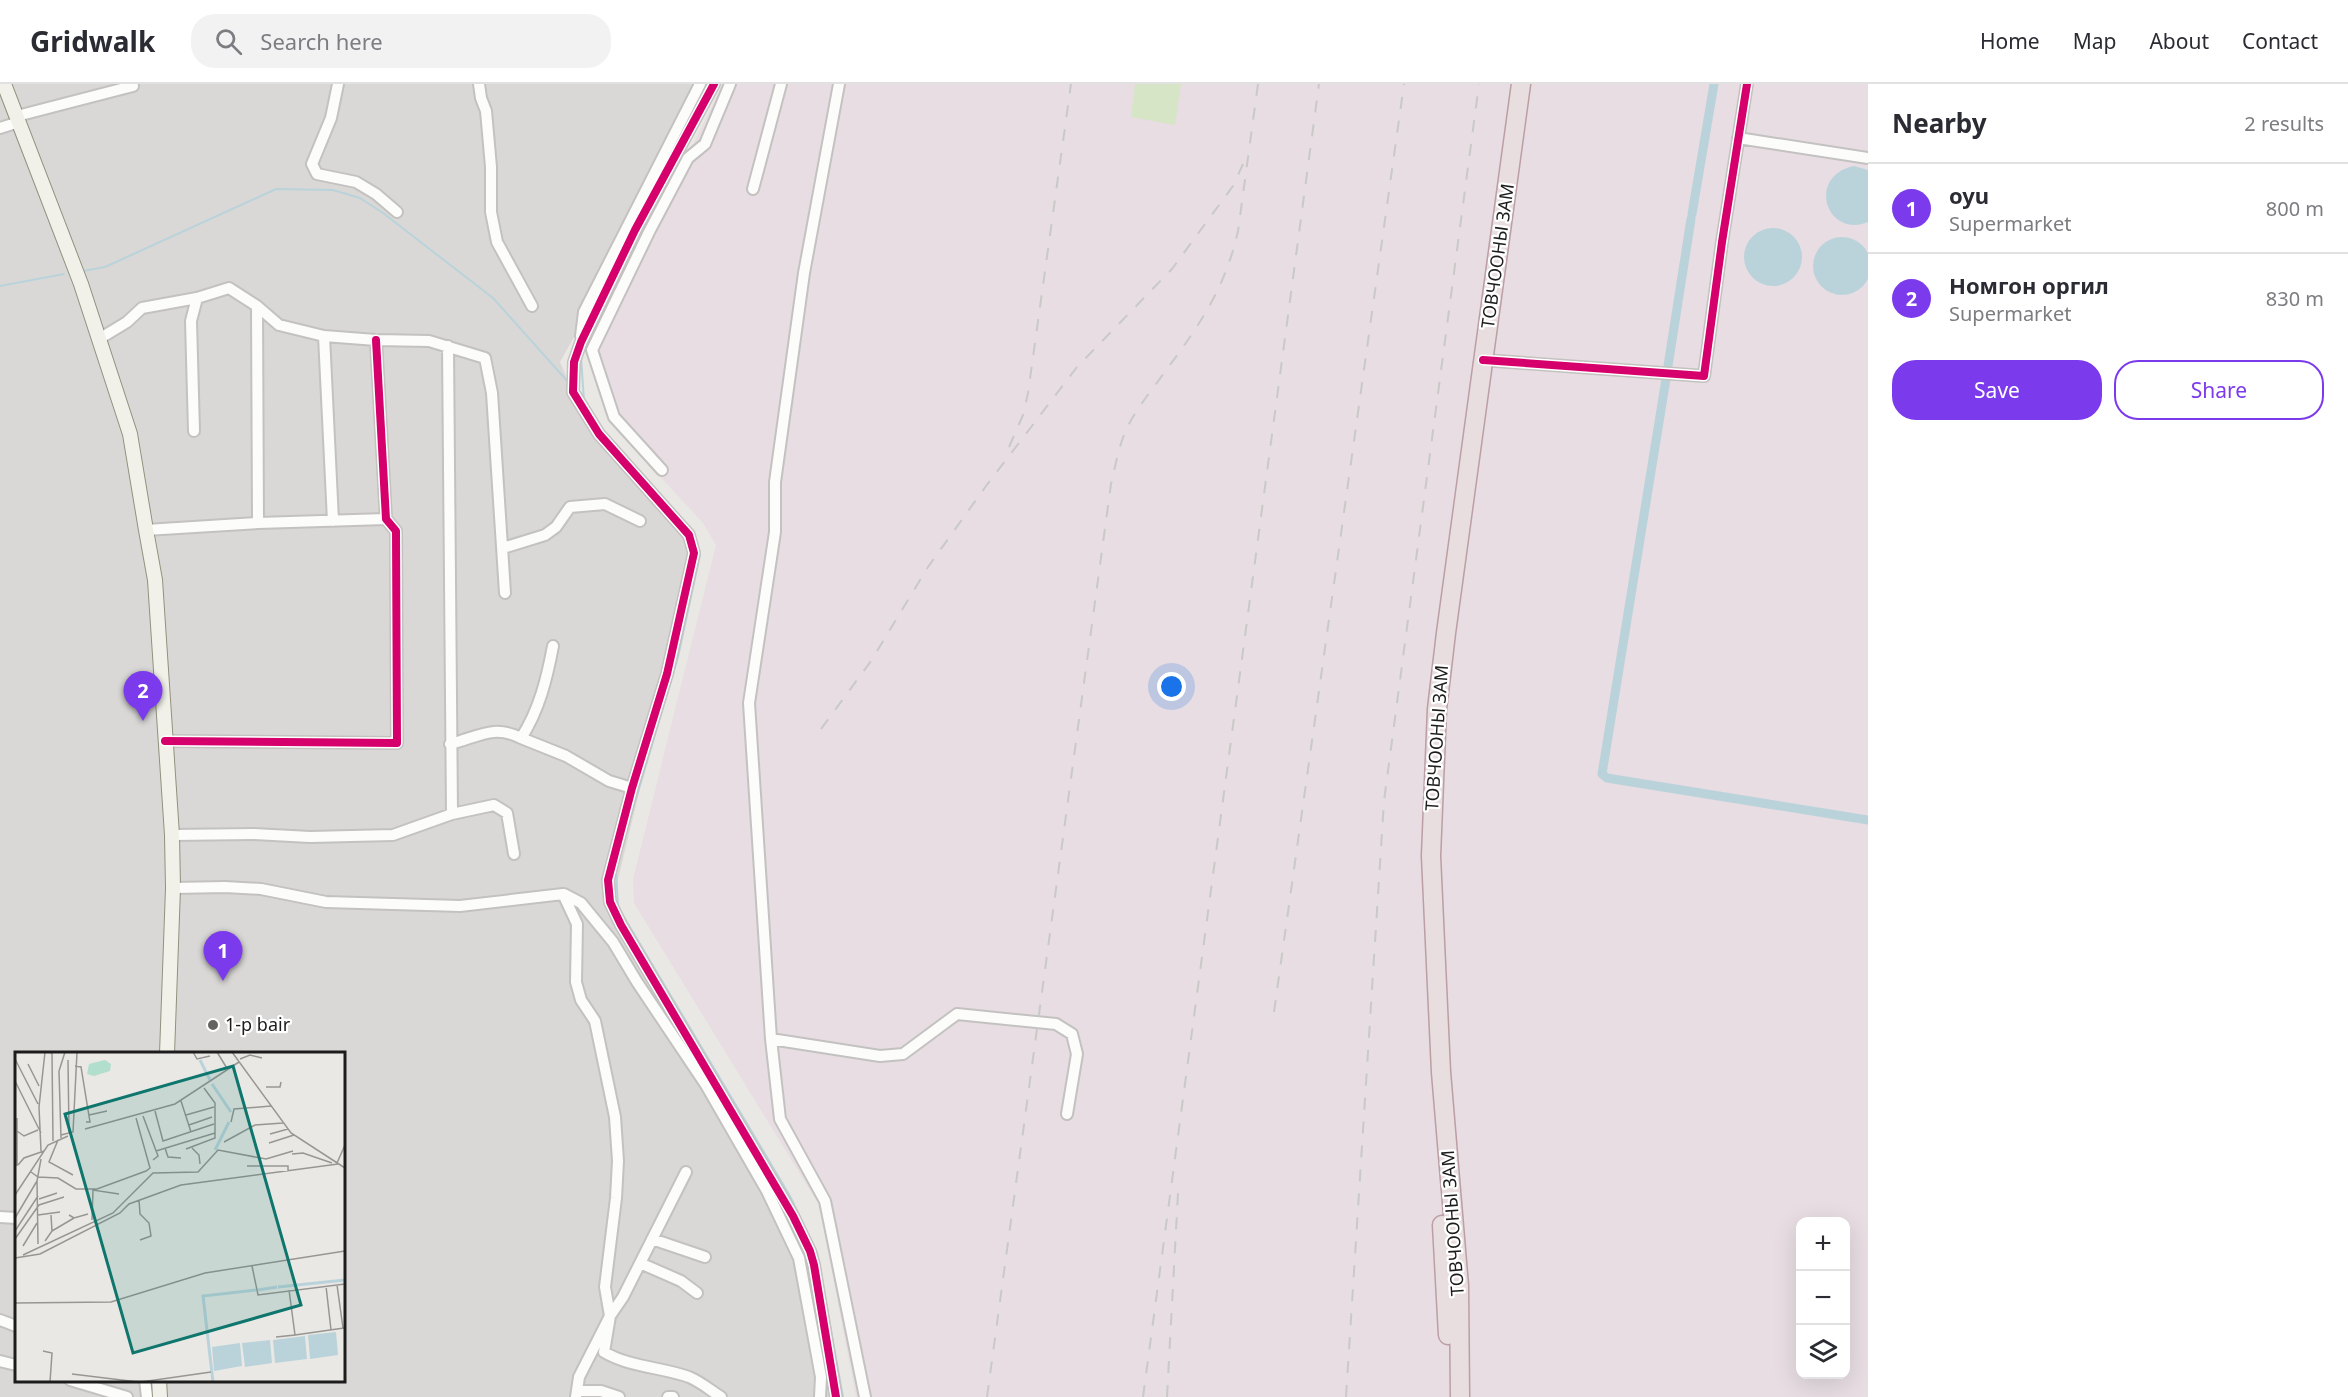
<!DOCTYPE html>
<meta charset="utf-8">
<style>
:root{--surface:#fff;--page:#f2f2f3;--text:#2b2b33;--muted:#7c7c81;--line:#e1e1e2;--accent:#7c3aed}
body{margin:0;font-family:"Noto Sans",sans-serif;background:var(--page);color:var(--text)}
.controls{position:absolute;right:18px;bottom:18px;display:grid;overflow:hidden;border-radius:12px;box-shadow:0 6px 24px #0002}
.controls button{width:54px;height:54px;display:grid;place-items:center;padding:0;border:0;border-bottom:2px solid var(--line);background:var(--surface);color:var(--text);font:30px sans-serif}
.you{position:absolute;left:1172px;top:603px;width:21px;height:21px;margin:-15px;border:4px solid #fff;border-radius:50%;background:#1a73e8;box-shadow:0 0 0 9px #1a73e833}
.badge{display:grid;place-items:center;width:39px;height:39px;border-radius:50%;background:var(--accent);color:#fff;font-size:20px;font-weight:700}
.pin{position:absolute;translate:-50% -50px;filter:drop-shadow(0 2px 3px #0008)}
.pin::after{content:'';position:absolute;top:32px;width:21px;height:18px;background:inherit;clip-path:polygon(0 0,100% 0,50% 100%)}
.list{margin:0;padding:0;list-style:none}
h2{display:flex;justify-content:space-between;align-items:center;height:78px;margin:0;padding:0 24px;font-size:26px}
h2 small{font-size:20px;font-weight:400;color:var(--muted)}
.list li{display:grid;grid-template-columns:39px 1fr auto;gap:18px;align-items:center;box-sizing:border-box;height:90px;padding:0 24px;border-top:2px solid var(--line)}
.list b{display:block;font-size:22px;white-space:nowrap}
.list p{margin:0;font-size:20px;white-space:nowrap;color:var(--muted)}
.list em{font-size:20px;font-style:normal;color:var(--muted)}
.actions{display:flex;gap:12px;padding:18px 24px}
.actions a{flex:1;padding:14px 0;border:2px solid var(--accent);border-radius:24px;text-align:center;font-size:21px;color:var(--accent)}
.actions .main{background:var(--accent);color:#fff}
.icon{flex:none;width:33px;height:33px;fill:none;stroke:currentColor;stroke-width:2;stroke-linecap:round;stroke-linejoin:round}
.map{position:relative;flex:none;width:1868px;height:1313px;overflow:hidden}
header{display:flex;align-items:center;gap:36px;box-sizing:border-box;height:84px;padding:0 30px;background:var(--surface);border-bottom:2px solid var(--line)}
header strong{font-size:28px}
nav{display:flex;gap:33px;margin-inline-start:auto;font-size:21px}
.search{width:420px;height:54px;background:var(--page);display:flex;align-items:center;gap:15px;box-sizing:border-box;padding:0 21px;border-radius:24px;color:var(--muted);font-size:22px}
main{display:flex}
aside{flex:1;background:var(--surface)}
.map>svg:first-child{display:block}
.residential{fill:#d9d8d6;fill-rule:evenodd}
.industrial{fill:#e7dde2;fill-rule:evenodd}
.grass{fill:#d6e5c5}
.water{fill:#bad3db}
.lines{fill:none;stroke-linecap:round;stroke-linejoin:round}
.stream{stroke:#bad3db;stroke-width:2}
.canal{stroke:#bad3db;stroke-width:9}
.street-casing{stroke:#c3c2c0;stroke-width:14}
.secondary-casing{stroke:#90927e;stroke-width:16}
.highway-casing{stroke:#bc9ea5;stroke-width:21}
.street{stroke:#fcfcfb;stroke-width:10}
.secondary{stroke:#f1f1ea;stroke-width:14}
.highway{stroke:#e8dedf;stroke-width:18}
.rail{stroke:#c9c9c8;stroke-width:2;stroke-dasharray:12 12;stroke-linecap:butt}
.cycleway-casing{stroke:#fff;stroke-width:11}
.cycleway{stroke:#d6006c;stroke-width:8}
.poi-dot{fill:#646362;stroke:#fff;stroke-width:2}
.labels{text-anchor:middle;stroke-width:4.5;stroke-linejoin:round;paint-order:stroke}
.street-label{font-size:18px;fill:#1c1c1c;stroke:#fff}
.poi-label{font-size:18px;fill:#1c1c1c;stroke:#fff;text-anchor:start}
.inset-river{fill:none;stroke:#bad3db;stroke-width:3}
.inset-road{fill:none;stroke:#989694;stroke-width:1.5}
.view{fill:#0f766e;fill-opacity:0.15;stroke:#0f766e;stroke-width:3}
.inset-edge{fill:none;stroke:#1c1c1c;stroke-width:3}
</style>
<header>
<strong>Gridwalk</strong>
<div class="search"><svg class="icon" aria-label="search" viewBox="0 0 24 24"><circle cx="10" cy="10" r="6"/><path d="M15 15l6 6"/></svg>Search here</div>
<nav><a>Home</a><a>Map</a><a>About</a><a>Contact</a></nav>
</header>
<main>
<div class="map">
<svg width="1868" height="1313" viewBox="0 0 1868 1313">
<rect width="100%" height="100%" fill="#eae8e4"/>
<!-- residential -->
<path class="residential" d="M0 0H710L692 43 560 278 590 349 698 465 612 820 792 1133 830 1313H0ZM16 970H344V1296H16Z"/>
<!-- industrial -->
<path class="industrial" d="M723 0H1868V1313H856L819 1121 634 819 633 795 716 461 703 439 608 336 587 274ZM1800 1138H1846V1290H1800Z"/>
<!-- grass -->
<path class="grass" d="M1135 0H1181L1175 41 1131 33Z"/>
<!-- water -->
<path class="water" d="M1854 82 1868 86V138C1826 155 1806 92 1854 82Z
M1744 173a29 29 0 1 1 58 0a29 29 0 1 1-58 0Z
M1813 182a29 29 0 1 1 58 0a29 29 0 1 1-58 0Z"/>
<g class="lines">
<!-- stream -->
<path class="stream" d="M83 187 105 183 276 105 333 106 360 114 383 129 493 214 569 299
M0 202 64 190
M581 273 584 317
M625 752 678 573 700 471 694 451
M616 787 618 823 790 1112 817 1169 843 1313"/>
<!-- canal -->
<path class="canal" d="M1692 130 1714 0
M1668 282 1691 135
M1666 295 1602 690 1607 694 1868 736"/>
<!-- street casing -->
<g class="street-casing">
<path id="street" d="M338 0 331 34 312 80 317 90 356 98 376 110 397 128
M479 0 481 14 486 27 491 83V128L497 158 532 222
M714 0 635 146 581 258 574 278 573 308 599 350 689 451 694 469 667 590 632 704 608 796 610 818 621 841 793 1132 810 1167 814 1181 836 1313
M839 0 804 189 775 398V448L749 619 771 955 780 1035 825 1117 865 1313
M17 32 133 2
M0 44 19 38
M1738 54 1868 74
M753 105 781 0
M257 222 258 439
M324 252 333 437
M581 252 584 228 700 0
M99 255 127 238 142 224 197 214 229 204 257 222 279 241 324 252 376 256 429 257 485 274 492 309 505 509
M448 262 452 730
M1483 276 1704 292 1722 158 1747 0
M194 347 191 237 197 214
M662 386 614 333 592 266 649 148 688 74 705 60 730 0
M146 446 258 439 386 435
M503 464 545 451 556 443 570 423 605 420 640 437
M521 654 566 672 609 697 632 704
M165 657 397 659 396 447 386 435 376 256
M450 660C478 653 494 640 521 654 539 627 547 594 553 562
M172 751 254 750 310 753 393 751 452 730 494 721 507 729 514 770
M173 804 225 803 261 805 326 818 460 822 563 810 577 840 576 898 581 916 595 937 615 1033 618 1077 616 1114 605 1203 610 1232 579 1293 576 1313
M564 810 581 819 613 858 637 898 706 1001 767 1107 799 1174 821 1293 820 1313
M771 955 880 972 903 970 957 930 1056 940 1072 950 1077 970 1067 1030
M686 1088 623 1213 610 1232 604 1268C629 1283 661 1283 689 1293 701 1298 710 1306 721 1313
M0 1133 16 1134
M652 1155 705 1173
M640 1179 681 1197 697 1209
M0 1236 16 1242
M0 1277 16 1281
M70 1296 127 1313
M145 1296 147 1313
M577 1307H601L619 1313
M668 1313H673"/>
</g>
<!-- secondary casing -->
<g class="secondary-casing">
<path id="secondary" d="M4 0 81 200 130 350 146 446 155 496 172 751 173 804 167 970
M159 1296 160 1313"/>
</g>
<!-- highway casing -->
<g class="highway-casing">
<path id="highway" d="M1442 1141 1448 1251
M1460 1313 1459 1202 1441 988 1431 772 1437 625 1446 549 1521 0"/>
</g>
<!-- street -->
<use href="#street" class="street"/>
<!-- secondary -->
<use href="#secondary" class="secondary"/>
<!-- highway -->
<use href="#highway" class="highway"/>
<!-- rail -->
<path class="rail" d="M1009 363 1023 331 1028 309 1071 0
M821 645 871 577 928 483 986 402 1077 283 1172 185 1233 102 1243 80
M1274 928 1404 0
M987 1313 1111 400C1115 384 1118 366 1124 351 1133 328 1150 309 1164 289 1199 242 1225 205 1238 147L1258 0
M1143 1313 1319 0
M1167 1313 1178 1109
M1346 1313 1384 717 1479 0"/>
<!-- cycleway casing -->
<g class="cycleway-casing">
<path id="cycleway" d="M714 0 635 146 581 258 574 278 573 308 599 350 689 451 694 469 667 590 632 704 608 796 610 818 621 841 793 1132 810 1167 814 1181 836 1313
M1483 276 1704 292 1722 158 1747 0
M165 657 397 659 396 447 386 435 376 256"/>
</g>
<!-- cycleway -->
<use href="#cycleway" class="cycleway"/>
</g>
<!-- markers -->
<circle class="poi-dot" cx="213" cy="941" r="6"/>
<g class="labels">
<!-- street labels -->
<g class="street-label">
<text transform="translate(1498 172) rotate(-82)" y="6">ТОВЧООНЫ ЗАМ</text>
<text transform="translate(1437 654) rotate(-86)" y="6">ТОВЧООНЫ ЗАМ</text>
<text transform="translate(1453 1139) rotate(-94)" y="6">ТОВЧООНЫ ЗАМ</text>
</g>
<!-- poi labels -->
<g class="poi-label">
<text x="225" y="947">1-p bair</text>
</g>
</g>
<!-- overview -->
<g transform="translate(15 968)">
<rect width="330" height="330" fill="#eae8e4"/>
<path d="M90 8 96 12 95 19 79 24 72 22 74 12Z" fill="#b2decd"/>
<path d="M321 280 323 303 295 307 293 283ZM290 284 292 307 260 311 258 288ZM255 288 257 311 230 315 227 291ZM225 291 227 314 199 319 197 295Z" fill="#bad3db"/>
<path class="inset-river" d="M185 8 195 28M197 32 216 60M200 98 214 70M263 235 330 228M243 238 262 235M198 330 188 244 241 238"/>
<path class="inset-road" d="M33 0 37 1 38 89M178 0 182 7 195 4M202 0 213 18M217 0 276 81 330 116M0 7 23 52M225 7 235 3 247 6M53 8 54 81M13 12 24 34M60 14 66 15 75 70H71M0 29 26 81M251 35H265L266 30M166 49 176 80M140 59 148 89 199 72M74 63 92 59M171 63 199 55M128 64 143 104 138 108M216 70 219 57 256 54M174 73 197 65M70 77 160 52 224 10M2 79 9 84 23 78M255 82 273 77M46 83 58 80 62 0M46 86 44 19 50 0M43 88 34 110 58 123M209 90 240 73 268 71M254 91 279 83M150 96 153 105 166 106M177 96 184 103 185 112M171 97 200 86V51L189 36M26 99 24 55 30 0M141 99 200 81M277 102 288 101 317 111M322 111 330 93M3 113 9 106 29 99M2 114V66M232 114H273V119M16 120 23 125 43 126 61 137H82L131 119 135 116 121 66M0 143 33 93 53 84M24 147 42 141M124 148 125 162 134 171 136 184 125 188M23 163 45 160M54 163 59 166 73 162M0 166 22 129M77 168 78 138 104 142M0 179 23 144M37 179 59 166M0 187 24 153 49 145M30 189 37 179 36 163M23 192 22 129 26 107M8 194 22 171M8 203 98 161 138 121 183 120 203 98 251 107 278 99M0 206 25 202 105 161 114 152 166 133 323 112M237 214 243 243 330 232M322 233 328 276M311 234 316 278M0 251 96 250 190 221 330 199M280 283 329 276M261 285 280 283 274 238M28 299 37 301 35 330M57 322 123 330M126 330 196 320"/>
<path class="view" d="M218 14 286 253 118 301 50 62Z"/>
<rect width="330" height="330" class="inset-edge"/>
</g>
</svg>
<div class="controls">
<button>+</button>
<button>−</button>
<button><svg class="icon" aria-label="layers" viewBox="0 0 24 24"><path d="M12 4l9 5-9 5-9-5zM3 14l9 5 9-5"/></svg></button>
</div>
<div class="you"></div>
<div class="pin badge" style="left:223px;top:897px">1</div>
<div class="pin badge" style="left:143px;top:637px">2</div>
</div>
<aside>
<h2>Nearby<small>2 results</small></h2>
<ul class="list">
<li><span class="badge">1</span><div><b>oyu</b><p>Supermarket</p></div><em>800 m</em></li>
<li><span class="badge">2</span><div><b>Номгон оргил</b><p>Supermarket</p></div><em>830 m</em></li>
</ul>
<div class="actions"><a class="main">Save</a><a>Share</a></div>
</aside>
</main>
